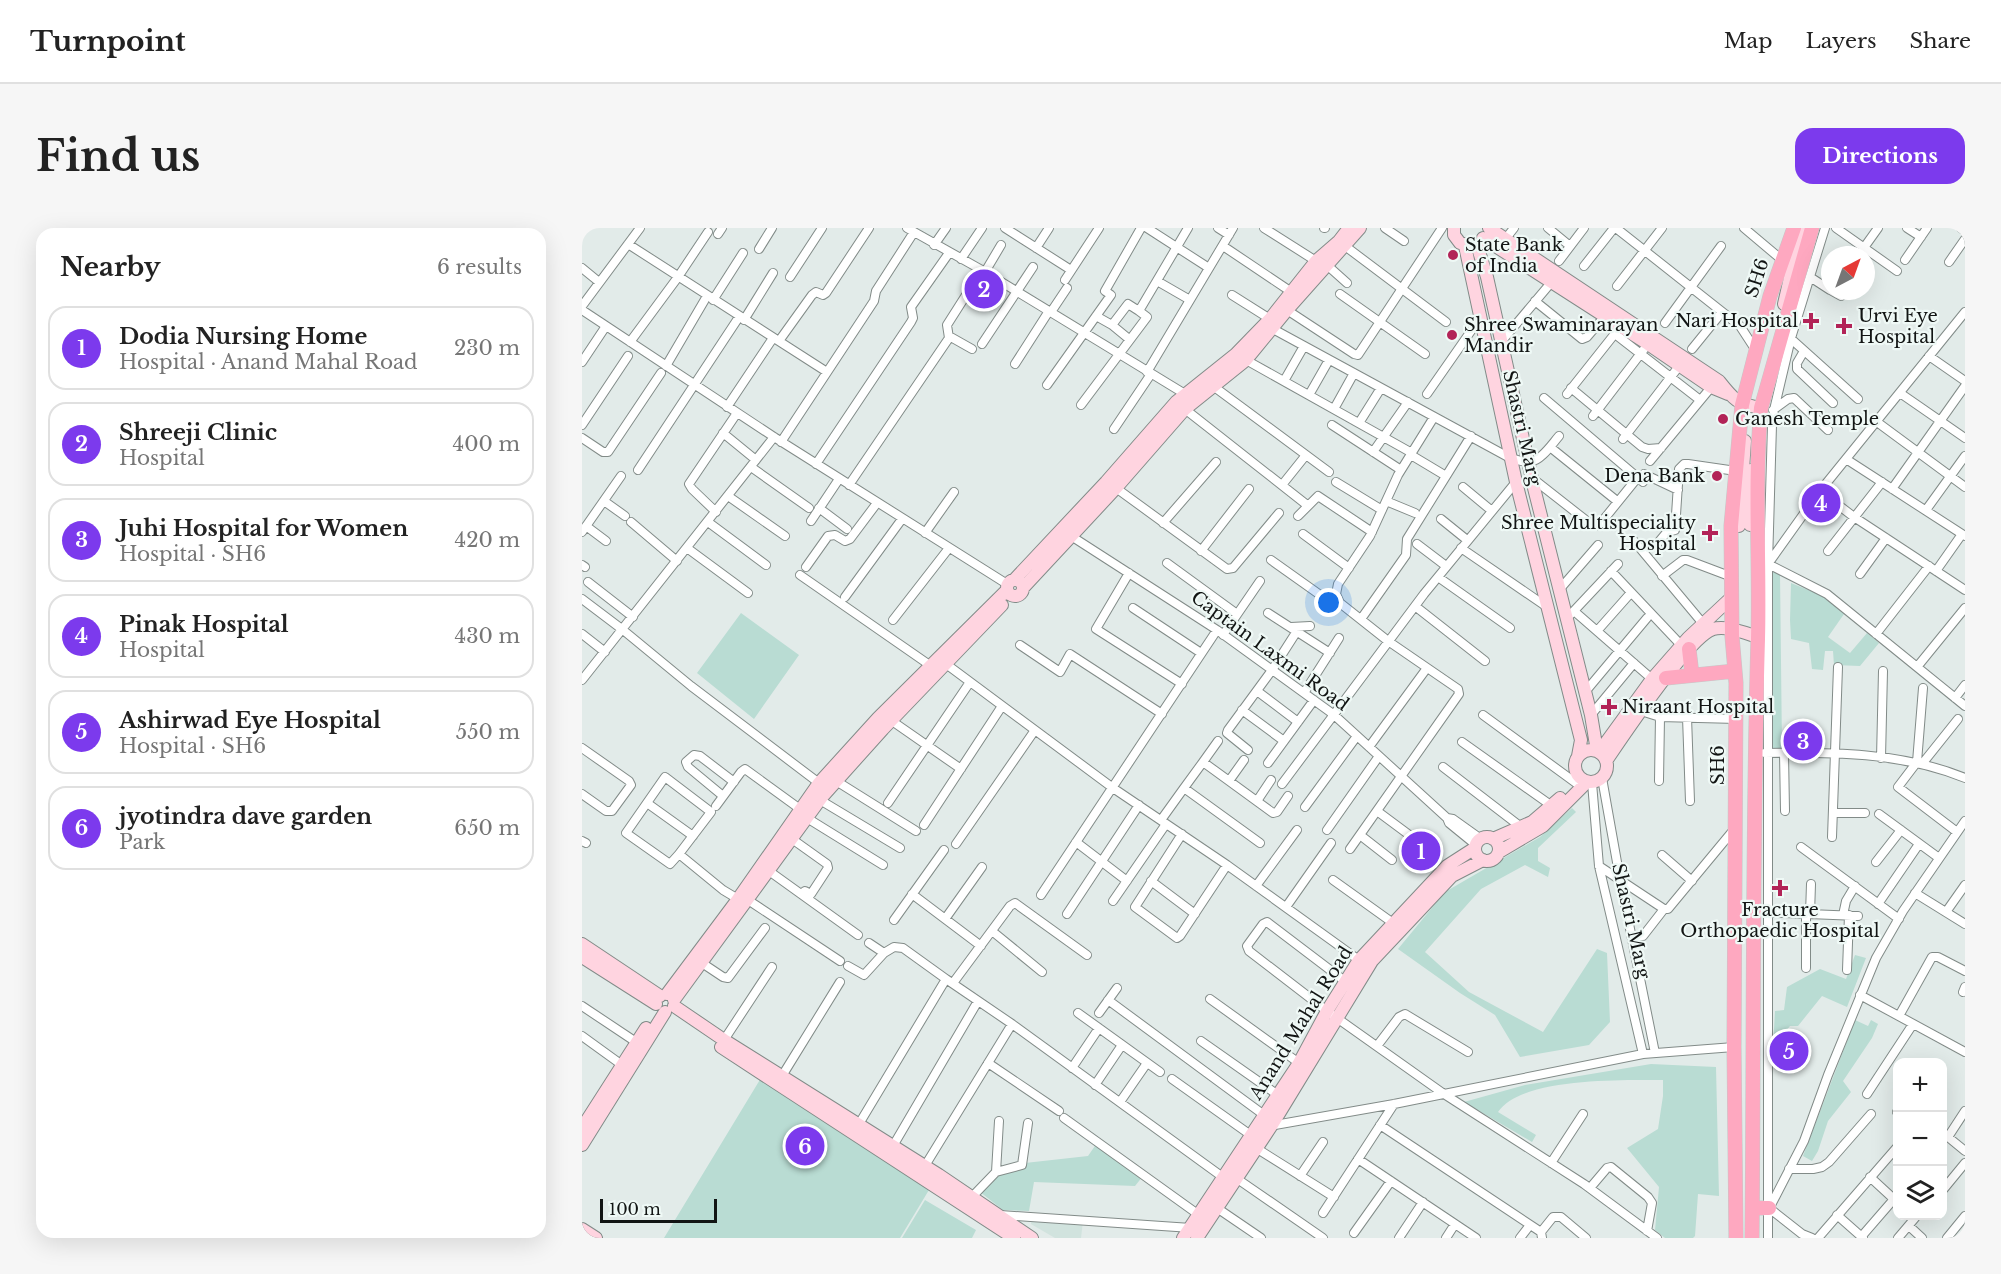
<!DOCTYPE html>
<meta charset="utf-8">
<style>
:root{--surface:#fff;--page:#f6f6f6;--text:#222;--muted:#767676;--line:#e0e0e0;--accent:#7c3aed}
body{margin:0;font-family:"Libre Baskerville",serif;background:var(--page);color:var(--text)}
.controls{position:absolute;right:18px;bottom:18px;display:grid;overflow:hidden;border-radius:12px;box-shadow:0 6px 24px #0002}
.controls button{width:54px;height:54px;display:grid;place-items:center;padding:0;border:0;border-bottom:2px solid var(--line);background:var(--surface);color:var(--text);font:30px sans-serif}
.compass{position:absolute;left:1239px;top:18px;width:54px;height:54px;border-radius:50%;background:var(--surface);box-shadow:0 6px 24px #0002;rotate:41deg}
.scale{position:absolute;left:18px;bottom:15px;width:117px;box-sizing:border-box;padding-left:6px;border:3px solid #121514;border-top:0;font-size:16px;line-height:21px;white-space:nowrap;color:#121514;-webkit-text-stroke:4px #eff9f6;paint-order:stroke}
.you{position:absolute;left:747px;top:375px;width:21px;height:21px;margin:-15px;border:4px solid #fff;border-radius:50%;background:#1a73e8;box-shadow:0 0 0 9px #1a73e833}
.badge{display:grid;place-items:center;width:39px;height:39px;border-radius:50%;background:var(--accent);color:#fff;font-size:20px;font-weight:700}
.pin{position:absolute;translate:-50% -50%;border:3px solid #fff;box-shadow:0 2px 6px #0006}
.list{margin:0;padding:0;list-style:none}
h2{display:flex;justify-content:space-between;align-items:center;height:78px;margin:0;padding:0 24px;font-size:26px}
h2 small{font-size:20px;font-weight:400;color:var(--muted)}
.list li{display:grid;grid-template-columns:39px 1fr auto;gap:18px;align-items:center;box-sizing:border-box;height:84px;margin:0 12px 12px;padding:0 12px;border:2px solid var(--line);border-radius:18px}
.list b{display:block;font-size:22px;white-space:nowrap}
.list p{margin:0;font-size:20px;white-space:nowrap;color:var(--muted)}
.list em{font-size:20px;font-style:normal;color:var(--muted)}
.icon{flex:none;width:33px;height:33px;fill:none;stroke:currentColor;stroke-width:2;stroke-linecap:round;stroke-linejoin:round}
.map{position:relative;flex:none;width:1383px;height:1010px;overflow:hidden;border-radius:18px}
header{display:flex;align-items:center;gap:36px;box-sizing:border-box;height:84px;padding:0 30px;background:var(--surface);border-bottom:2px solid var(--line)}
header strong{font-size:28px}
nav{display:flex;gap:33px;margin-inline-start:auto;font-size:21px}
.intro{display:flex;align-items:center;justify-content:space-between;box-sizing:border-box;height:144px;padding:0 36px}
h1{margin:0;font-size:42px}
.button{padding:15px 27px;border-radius:18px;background:var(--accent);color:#fff;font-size:21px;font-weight:700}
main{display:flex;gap:36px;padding:0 36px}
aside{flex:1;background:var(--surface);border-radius:18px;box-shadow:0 6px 24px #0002}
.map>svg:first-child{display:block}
.built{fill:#d1e3de}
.green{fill:#b9dcd3}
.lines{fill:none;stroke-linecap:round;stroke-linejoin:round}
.street-casing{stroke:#828b88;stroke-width:10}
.secondary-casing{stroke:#828b88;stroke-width:14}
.primary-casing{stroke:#c6c7c7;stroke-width:15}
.street{stroke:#fff;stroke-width:8}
.secondary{stroke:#ffd4e0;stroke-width:12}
.primary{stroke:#fea8c0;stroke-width:14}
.poi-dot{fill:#b22357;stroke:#eff9f6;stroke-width:2}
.labels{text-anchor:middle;stroke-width:4.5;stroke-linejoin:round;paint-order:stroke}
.poi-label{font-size:18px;fill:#121514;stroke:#eff9f6;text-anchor:start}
.street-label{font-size:18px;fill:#121514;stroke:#eff9f6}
</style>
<header>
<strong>Turnpoint</strong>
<nav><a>Map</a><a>Layers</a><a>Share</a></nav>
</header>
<div class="intro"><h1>Find us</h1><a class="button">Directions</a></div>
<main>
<aside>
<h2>Nearby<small>6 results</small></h2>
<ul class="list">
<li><span class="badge">1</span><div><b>Dodia Nursing Home</b><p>Hospital · Anand Mahal Road</p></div><em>230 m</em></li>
<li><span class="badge">2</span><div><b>Shreeji Clinic</b><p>Hospital</p></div><em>400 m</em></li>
<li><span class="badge">3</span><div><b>Juhi Hospital for Women</b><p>Hospital · SH6</p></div><em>420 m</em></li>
<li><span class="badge">4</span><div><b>Pinak Hospital</b><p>Hospital</p></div><em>430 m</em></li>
<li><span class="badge">5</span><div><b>Ashirwad Eye Hospital</b><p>Hospital · SH6</p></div><em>550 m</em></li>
<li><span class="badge">6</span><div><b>jyotindra dave garden</b><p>Park</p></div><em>650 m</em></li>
</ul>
</aside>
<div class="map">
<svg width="1383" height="1010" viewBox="0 0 1383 1010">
<rect width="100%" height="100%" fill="#e2ebe9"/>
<!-- built -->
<path class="built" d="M450 989 501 993 499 1010H473L449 996Z"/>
<!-- green -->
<path class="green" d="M1189 344 1198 345 1200 522H1188Z
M1209 355 1241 368 1262 386 1246 409 1268 425 1285 405 1297 415 1278 438 1252 437 1251 423H1243L1241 442 1230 441 1227 415 1209 411 1208 392Z
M159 385 217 427 172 491 115 445Z
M990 580 994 584 956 620V633L968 640 966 649 943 637 899 661 843 724 887 764 961 804 1015 721 1025 725 1028 794 1007 817 938 829 913 787 878 765 816 721 863 664 958 609Z
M1273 727 1284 730 1265 779 1240 768 1216 798H1208L1191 819 1193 783 1202 782 1205 759 1238 741 1264 751Z
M1273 792 1286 798 1289 792 1296 796 1290 810 1261 853 1269 864 1246 893 1236 923 1230 933 1221 928Z
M1069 836 1134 839 1137 968 1116 966 1113 1008 1111 1010H1083L1073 1002 1077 959 1045 920 1076 901 1081 868V852C1040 852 940 849 916 884L954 907 950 914 882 874 943 857Z
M185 840 356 947 318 1010H82Z
M515 915 561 948 553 958 452 954 447 983 421 982 398 964 415 946 443 935 506 928Z
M343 972 394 1002 390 1010H320Z"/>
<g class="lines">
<!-- street casing -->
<g class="street-casing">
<path id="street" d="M325 0 398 41 603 166
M423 0 489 42
M565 0 627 40
M636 0 647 7
M682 0 734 33
M742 0H743
M803 0 822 13
M966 0 988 18
M1034 0 1158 98 1173 121
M1162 0 1200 32
M1254 0 1315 43
M1325 0 1339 9
M1379 0 1383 3
M136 6 140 0
M921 14 932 0
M46 16 245 144
M352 17 364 0
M641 18 708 63
M763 18 864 94
M454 20 467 0
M177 21 190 0
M1281 21 1296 0
M379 31 400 0
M1323 32 1345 0
M977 33 1002 0
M1367 34 1383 11
M746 38 765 55
M1002 38 1032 0
M0 40 17 54
M403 44 419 17
M208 49 240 0
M1228 49 1248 62
M483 52 517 0
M575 53 608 72
M1035 58 1080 0
M1250 63 1259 68
M758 66 843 126
M650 67 688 91
M131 72 161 25
M953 73 1000 111 1005 109 1023 88
M0 78 58 0
M0 82 192 209 425 356
M705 82 772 126 776 127 860 0
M469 84 485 60
M514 88 530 97 547 111
M162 92 191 45
M1083 95 1139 18
M530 97 546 76 557 83 606 0
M691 101 928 230C934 231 942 235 948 234 959 233 970 216 977 208
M1033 106 1118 172
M367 108 390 121
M1207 109 1276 171
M197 113 230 67 234 64 241 67 244 65 287 0
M48 114 96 49 126 4
M919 114 973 50
M400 116 451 39
M1110 121 1140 84
M1222 123 1215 135V141L1251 175
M1347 128 1383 153
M664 132 830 225
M0 134 24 98
M433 136 467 83
M84 138 125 68
M565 144 651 0
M702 153 722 118
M465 157 529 67 523 63 559 0
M631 158 747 244
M989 160 1060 219 1066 221 1079 220
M1318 165 1383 210
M845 166 898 90
M985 166 1035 103
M727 167 747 132
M962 170 1061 254
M499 177 565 89 557 83
M599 178 725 277
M145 179 191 110
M752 181 772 145
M1191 182 1206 171 1212 170 1246 202
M1011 188 1066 116
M1295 194 1383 259
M777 195 799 160
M0 197 46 128
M750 197 819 242
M532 201 569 146
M141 205 174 232
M0 210 21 224H26L79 145
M1041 211 1098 137
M199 214 292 73 294 63 332 4
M968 219 1035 273
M791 224 826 174
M829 227 864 248
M1264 231 1383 308
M1068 233 1131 157
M234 236 329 94 331 90 329 79 367 25
M169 239 227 280
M56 242 157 89
M1062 246 1096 262
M950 250 1010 297 1014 298 1018 296 1056 249
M754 254 800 282
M267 257 367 110 365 97 400 42
M700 257 724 227
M881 259 910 283
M534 260 645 341 651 340 697 285
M1310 261 1383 158
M1238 263 1272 289 1383 362
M146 268 203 308
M22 273 43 288
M804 273 833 285
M237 280 265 301
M1344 282 1383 228
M134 284 110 261 107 256 155 185
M716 288 736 268 790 304
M859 291 885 312
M229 293 257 251
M49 294 95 333
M126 294 184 337
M581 295 634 234
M4 298 24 313
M0 304 39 248
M343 305 372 264
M486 306 635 402 751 486 865 590 867 595 894 617
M721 306 767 340
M1052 313 1123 398
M835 316 864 338
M1075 316 1085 304 1093 302 1097 241 1102 236H1106L1154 243
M105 320 166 365
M879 320 965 379
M619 323 667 261
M1246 323 1300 254
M689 332 741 369 757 374
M585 335 655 386
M1186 336 1238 263 1383 84
M1186 336 1245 366 1383 478
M0 337 3 339
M224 339 246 308 253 307 263 313 268 311 295 275
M1029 343 1099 417
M1354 343 1380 306
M547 345 514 401 600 456
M1278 346 1304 310
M218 347 349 438
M1080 348 1101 332H1105L1150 349
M856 349 928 400
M6 354 51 389
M977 362 1016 317
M263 369 320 291
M0 371 41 402 109 458 237 555
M833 378 903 433
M551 380 619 425
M992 383 1070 451
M686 385 748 425
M989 386 1036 336
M779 391 824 327 825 311 889 208
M311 392 367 320
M709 399 728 398
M1015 403 1046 368
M0 406 23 424
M1294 406 1347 338
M641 407 678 353
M438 417 478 444 488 426 580 486
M360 433 531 560 645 637 781 735
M1335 439 1383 380
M0 452 192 209
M1341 460 1335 534 1316 559 1375 604
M675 463 716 494
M1003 464 1065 390
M722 465 757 410
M1373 470 1383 457
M660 482 702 513
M1059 483 1078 489 1155 491
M901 487 994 555
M1009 487 1052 435
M1105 489 1108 573
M310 493 379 541
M880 514 970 578
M787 519 845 440
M0 520 47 553 49 557 30 583H24L0 566
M666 522 645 505 646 502 690 442 715 403
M1183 525C1249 524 1320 524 1383 550
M1202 525 1203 583
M1299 530 1301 443
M621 534 636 513
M686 535 732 472
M1340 536 1376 491
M861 539 939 599
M1020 550 1038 651 1073 825
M251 551 334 603
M647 553 662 532
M1077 553 1078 489
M1010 555 1017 638 1061 826
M700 556 842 366 934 254
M602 560 621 534 691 585 695 584 706 568
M141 568 106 539 104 534 112 527 118 528 152 554
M238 572 318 620
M675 573 689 552
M65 575 111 608
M306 575 388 454
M134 578 159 544 163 541 218 581
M723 579 775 508
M795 583 830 609
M1251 585H1283
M1297 586 1357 630
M225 590 301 637
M865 590 871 591 899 611
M579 592 602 560 678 615
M342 597 420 478
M745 602 797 528
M600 606 553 679 595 710 598 708 645 637
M778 607 810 632
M1250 609 1256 439
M210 611 245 636 246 640 229 666 223 663 219 666
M0 613 4 615
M494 614 545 653
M374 616 453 502
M1219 619 1317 691
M768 621 877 466 876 461 806 413 758 375 754 366 756 356 788 308 816 247 852 189
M97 626 88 636 44 605 83 549 129 584 97 626 141 662 156 671
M1080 627 1110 653
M1294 634 1319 602
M1017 638 1082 681H1086L1154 599
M187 643 276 707
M751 652 811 695
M569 653 613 686
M674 658 715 602
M1333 665 1383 696
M330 666 399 718
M459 667 635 402
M166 672 258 733
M531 673 584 596
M1296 676 1337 616
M704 679 749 615
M1180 684 1276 688
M1364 684 1383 657
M485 686 557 577
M1228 686 1229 656
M1261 687 1264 673 1273 658
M363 691 400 639
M312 692 362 622
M410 703 460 744
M1049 708H1061L1082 681
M287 715 302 725 312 719 321 720 364 751
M120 735 141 749 146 750 183 700
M266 738 282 747 302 725
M1224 740V686
M1265 742 1267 687
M764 754 685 694 681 696 665 718 667 723 745 783 862 866 1002 956 1075 1010
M371 755 428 678 433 675 505 727
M1381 764 1383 759
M1278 767 1383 824
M628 771 717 835
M526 772 682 887
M0 778 54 814
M496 785 578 844
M517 785 535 760
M1317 788 1350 729H1356L1383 743
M0 808 40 837
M142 812 190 739
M619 813 696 867
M795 818 817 789 823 786 886 824
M406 835 477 883
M490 840 517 800
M200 848 258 754
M590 851 670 908
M513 857 540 817
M1285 866 1331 796
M538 874 565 835
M1383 883 1366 909 1383 923
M1315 884 1316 883
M482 890 617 987
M277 896 364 751 430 796
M798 897 959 1004 960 1010
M687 898 812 876 1061 826 1152 819
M311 918 396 773
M674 920 752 969
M776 931 894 1010
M969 935 1001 886
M341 941 430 796 642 950
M1207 941H1231L1240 939 1247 934 1289 886
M414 944 417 893
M718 948 741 914
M1288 949 1314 973
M654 950 741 1010
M1008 960 1025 940 1029 939 1066 969 1070 975 1065 1003
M1360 963 1383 935
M386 973 414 944 440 937 446 895
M1188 979 1222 913 1246 847 1294 730 1321 683 1383 593
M635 980 679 1010
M1187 980 1220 1006 1230 1010
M741 985 812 876
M418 987 609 1000
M1255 987 1281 1010
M1327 998 1340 1010
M959 1004 971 989H979L1004 1010
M772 1005 809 953
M1279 1009 1312 971
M817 1010 841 974
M864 1010 873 996
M938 1010 948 997
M1186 1010V336L1190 197 1192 182 1209 110 1243 0
M1236 1010 1316 918
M1316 1010 1333 990 1331 988
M1365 1010 1383 988"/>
</g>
<!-- secondary casing -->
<g class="secondary-casing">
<path id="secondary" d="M872 0V7L878 15 890 18
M907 0 1137 153C1152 172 1155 176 1179 180
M901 10 1066 116 1129 159 1146 166
M895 17 905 49 952 260 1009 487 1015 523
M883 18 934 254 999 512 996 528
M1202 76 1213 28 1224 1
M1168 297 1169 242
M1157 298 1163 213
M425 360a8 8 0 1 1 16 0a8 8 0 1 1-16 0Z
M432 352 524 254 594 174 654 126 688 91 734 33 757 13 767 0
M441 360 534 260 603 181 664 132 705 82 778 0
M993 538a16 16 0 1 1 32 0a16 16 0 1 1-32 0Z
M1017 524 1070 451 1106 410 1150 369
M1024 533C1041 508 1107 409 1131 401 1144 397 1163 405 1176 409
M893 621a12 12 0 1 1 24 0a12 12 0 1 1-24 0Z
M911 611 950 594 978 570
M917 624 961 598 1005 554
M0 716 78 768
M0 729 74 776
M85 766 156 671 237 555 296 490 425 362
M92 772 240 569 301 501 420 377
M92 778 142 812 357 947 450 1010
M139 819 432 1010
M0 900 64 800
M0 917 83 784
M0 1001 14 1010
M601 1010 717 835 745 783 777 732 865 638 893 620
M615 1010 690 897 790 733 870 648 901 632"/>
</g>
<!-- primary casing -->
<g class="primary-casing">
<path id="primary" d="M1107 421 1110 447
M1084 450 1153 443
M1171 980H1187
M1154 1010 1152 819 1154 455 1150 408 1149 298 1160 177 1188 68 1212 0
M1170 1010C1172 810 1170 611 1176 411 1178 334 1172 257 1179 180L1230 0"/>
</g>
<!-- street -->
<use href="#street" class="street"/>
<!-- secondary -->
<use href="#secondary" class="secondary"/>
<!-- primary -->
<use href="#primary" class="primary"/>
</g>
<!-- markers -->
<g class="poi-dot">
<circle cx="871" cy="27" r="6"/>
<path d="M1226 84h6v6h6v6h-6v6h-6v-6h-6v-6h6z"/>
<path d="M1259 89h6v6h6v6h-6v6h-6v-6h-6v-6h6z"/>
<circle cx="870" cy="107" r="6"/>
<circle cx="1141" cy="191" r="6"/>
<circle cx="1135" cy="248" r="6"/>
<path d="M1125 296h6v6h6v6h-6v6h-6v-6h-6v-6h6z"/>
<path d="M1024 470h6v6h6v6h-6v6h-6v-6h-6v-6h6z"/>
<path d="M1195 651h6v6h6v6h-6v6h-6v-6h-6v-6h6z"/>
</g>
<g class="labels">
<!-- poi labels -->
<g class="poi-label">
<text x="883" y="23">State Bank<tspan x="883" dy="21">of India</tspan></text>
<text x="1276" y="94">Urvi Eye<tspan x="1276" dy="21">Hospital</tspan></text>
<text x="1216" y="99" text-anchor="end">Nari Hospital</text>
<text x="882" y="103">Shree Swaminarayan<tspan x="882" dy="21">Mandir</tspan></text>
<text x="1153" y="197">Ganesh Temple</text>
<text x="1123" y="254" text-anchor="end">Dena Bank</text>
<text x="1114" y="301" text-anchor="end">Shree Multispeciality<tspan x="1114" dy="21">Hospital</tspan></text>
<text x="1040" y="485">Niraant Hospital</text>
<text x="1198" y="688" text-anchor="middle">Fracture<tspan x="1198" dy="21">Orthopaedic Hospital</tspan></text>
</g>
<!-- street labels -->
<g class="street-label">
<text transform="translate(1175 50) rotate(-72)" y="6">SH6</text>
<text transform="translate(940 200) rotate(77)" y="6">Shastri Marg</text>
<text transform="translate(688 423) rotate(36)" y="6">Captain Laxmi Road</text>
<text transform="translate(1136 537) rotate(-90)" y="6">SH6</text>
<text transform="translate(1049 693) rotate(77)" y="6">Shastri Marg</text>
<text transform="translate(719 795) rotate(-58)" y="6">Anand Mahal Road</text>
</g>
</g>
</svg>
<div class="controls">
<button>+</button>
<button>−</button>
<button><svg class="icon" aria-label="layers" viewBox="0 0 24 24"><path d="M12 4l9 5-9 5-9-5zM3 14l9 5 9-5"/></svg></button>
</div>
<svg class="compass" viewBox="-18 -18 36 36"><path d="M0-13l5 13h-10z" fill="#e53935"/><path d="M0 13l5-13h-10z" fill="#767676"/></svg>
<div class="scale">100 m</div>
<div class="you"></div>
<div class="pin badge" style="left:839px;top:623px">1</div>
<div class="pin badge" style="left:402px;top:61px">2</div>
<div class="pin badge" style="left:1221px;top:513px">3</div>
<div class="pin badge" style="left:1239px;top:275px">4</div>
<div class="pin badge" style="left:1207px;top:823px">5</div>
<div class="pin badge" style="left:223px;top:918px">6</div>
</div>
</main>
